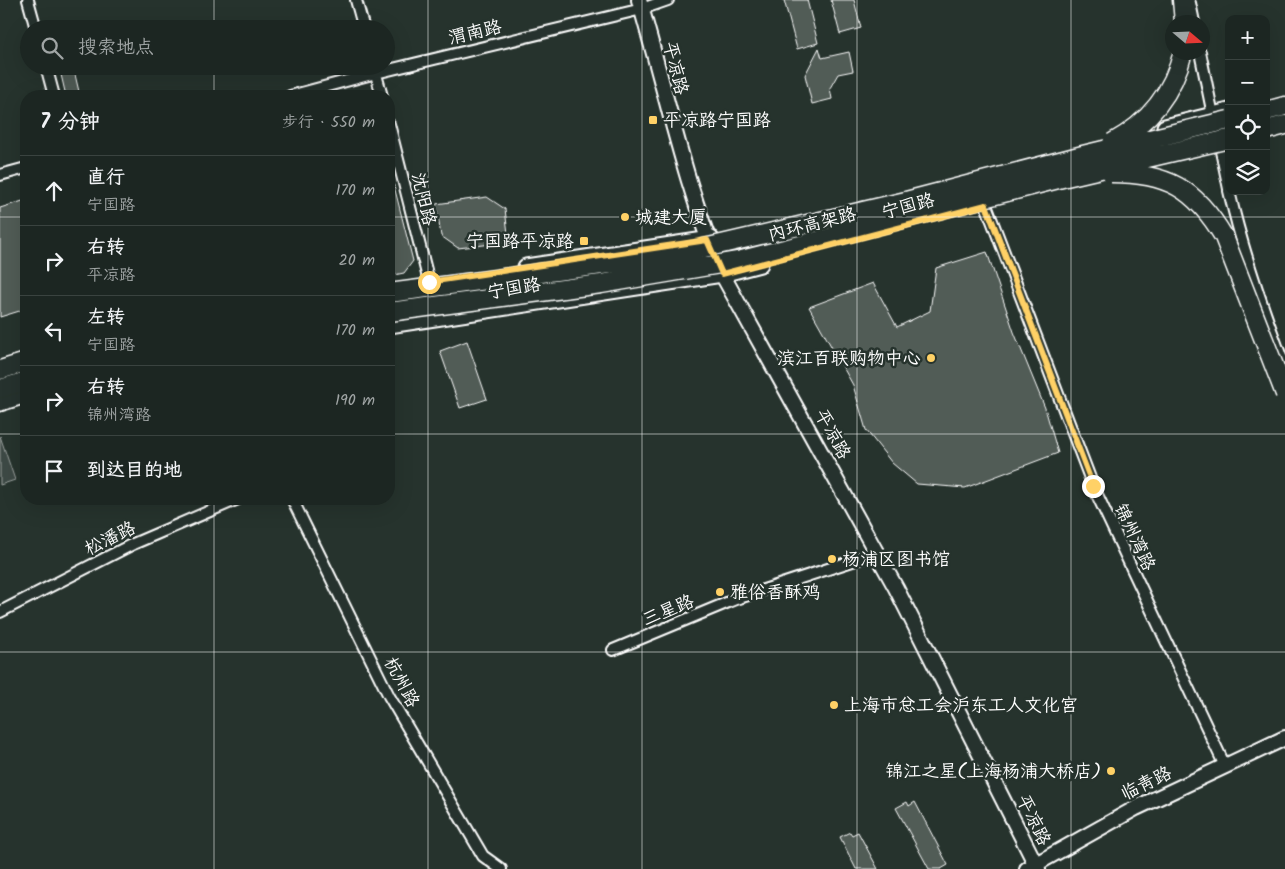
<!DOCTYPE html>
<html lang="zh">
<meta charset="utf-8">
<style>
:root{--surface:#1c2622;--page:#252e2a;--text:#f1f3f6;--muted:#a0a5a5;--line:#3a4340}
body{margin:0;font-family:Kalam,"LXGW WenKai TC",sans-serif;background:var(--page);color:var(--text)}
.controls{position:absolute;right:15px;top:15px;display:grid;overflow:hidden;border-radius:10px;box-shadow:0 5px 20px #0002}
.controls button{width:45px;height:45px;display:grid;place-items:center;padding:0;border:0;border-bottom:1px solid var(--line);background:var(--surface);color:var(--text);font:25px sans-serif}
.compass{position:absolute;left:1165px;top:15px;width:45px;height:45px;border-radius:50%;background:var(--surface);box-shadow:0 5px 20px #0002;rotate:109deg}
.stop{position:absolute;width:15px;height:15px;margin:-11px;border:4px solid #ffd166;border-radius:50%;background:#fff}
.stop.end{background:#ffd166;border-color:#fff;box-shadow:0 1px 5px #0008}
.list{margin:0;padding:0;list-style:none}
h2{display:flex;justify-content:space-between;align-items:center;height:65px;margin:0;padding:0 20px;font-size:21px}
h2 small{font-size:16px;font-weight:400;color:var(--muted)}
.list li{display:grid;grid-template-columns:32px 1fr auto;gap:15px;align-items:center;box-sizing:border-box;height:70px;padding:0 20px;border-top:1px solid var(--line)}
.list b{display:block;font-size:19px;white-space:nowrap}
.list p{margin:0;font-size:16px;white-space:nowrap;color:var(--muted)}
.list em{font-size:16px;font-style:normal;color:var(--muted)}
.icon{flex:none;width:28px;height:28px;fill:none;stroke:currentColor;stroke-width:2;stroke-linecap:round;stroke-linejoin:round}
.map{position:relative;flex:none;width:1285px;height:869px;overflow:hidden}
.search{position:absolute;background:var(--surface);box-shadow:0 5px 20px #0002;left:20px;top:20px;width:375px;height:55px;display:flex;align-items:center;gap:12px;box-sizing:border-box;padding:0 18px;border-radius:28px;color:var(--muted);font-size:19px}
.panel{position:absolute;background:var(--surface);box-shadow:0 5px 20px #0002;left:20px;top:90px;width:375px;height:415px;border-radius:20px}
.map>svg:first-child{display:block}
.green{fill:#3e4944;stroke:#9ea4a2}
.building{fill:#515c57;stroke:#fff}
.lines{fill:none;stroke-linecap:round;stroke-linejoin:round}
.street-casing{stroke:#fff;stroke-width:14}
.secondary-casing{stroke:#fff;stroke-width:18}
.primary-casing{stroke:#fff;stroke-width:19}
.highway-casing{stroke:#fff;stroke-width:21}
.street{stroke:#26332d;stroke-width:10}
.secondary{stroke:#26332d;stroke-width:14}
.primary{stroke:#26332d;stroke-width:15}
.highway{stroke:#26332d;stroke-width:18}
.highway-bridge-casing{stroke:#fff;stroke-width:21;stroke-linecap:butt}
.highway-bridge{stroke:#26332d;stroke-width:18}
.route{stroke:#ffd166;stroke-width:6}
.grid{fill:none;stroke:#fff;stroke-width:1;stroke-opacity:0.55}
.poi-dot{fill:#ffd166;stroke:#26332d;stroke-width:2}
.labels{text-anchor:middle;stroke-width:5;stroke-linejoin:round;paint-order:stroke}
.street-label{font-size:18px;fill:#fff;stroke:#26332d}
.poi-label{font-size:18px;fill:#fff;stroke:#26332d;text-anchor:start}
</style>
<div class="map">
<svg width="1285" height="869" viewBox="0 0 1285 869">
<rect width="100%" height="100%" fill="#26332d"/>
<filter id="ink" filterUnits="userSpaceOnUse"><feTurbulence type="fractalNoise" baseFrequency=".02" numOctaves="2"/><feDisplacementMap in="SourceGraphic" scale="10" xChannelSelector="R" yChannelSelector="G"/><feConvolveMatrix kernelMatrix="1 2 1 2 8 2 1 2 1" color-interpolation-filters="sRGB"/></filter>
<g filter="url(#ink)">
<!-- green -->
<path class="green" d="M0 436 15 480 0 485Z"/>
<!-- building -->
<path class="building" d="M784 0H807L818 43 797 49Z
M831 0H854L861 28 840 34Z
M819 48 822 58 849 52 853 71 838 74 830 88 832 99 812 104 805 75Z
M59 66H73L80 96H66Z
M392 178 413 261 404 273 389 276V179Z
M487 197 505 209 509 242 458 248 441 236 436 204Z
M26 200V309L0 317V208Z
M987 252 1014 332 1045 408 1058 453 965 488 917 484 892 463 866 430 853 385 809 307 873 283 897 327 930 311 936 268Z
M467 341 487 399 460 408 440 351Z
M907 802 909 806 915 802 948 865 941 869H929L896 808Z
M850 832 852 835 858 832 878 869H856L840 837Z"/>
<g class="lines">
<!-- street casing -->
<g class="street-casing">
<path id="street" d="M28 0 36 29
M356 0 364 29
M1190 3 1194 22
M1200 52 1214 120
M46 66 54 96
M374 67 382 96
M290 96 376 73 642 9 668 0
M389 124 429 282
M1218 137 1229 189
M0 175 26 168
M1229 191C1243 252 1263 310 1285 367
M986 205 1093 486 1225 766
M292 499 389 696 483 856 501 869
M0 612 133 544 238 499
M613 650 736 599 877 553"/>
</g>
<!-- secondary casing -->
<g class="secondary-casing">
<path id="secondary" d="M639 0C666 92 685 186 722 274L896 588 1038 869
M1027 869 1136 808 1285 738"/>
</g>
<!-- primary casing -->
<g class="primary-casing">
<path id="primary" d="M1165 127 1229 111
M526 267 711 239
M389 325 722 274 760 264
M0 403 26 395"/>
</g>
<!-- highway casing -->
<g class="highway-casing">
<path id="highway" d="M1182 0 1184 22
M1266 111 1285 106
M1266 130 1285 125
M0 370 26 362
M0 389 26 381"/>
</g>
<!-- street -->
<use href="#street" class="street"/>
<!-- secondary -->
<use href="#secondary" class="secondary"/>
<!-- primary -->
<use href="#primary" class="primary"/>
<!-- highway -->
<use href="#highway" class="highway"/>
<!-- highway-bridge casing -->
<g class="highway-bridge-casing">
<path id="highway-bridge" d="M1112 143C1149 123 1173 93 1183 52
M1111 173C1167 173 1195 188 1224 237L1285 394
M389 293 670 256 906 201 1083 155 1229 120
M389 312 601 284 738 261 1066 177 1229 139"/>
</g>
<!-- highway-bridge -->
<use href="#highway-bridge" class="highway-bridge"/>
</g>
</g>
<g class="lines" filter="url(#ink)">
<!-- route -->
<path class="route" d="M429 282 707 240 722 274 986 205 1093 486"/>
</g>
<!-- grid -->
<path class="grid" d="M214 0V29M428 0V869M642 0V869M857 0V869M1071 0V869M214 66V96M0 217H26M389 217H1285M0 434H26M389 434H1285M214 499V869M0 652H1285"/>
<!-- markers -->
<g class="poi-dot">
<rect x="648" y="115" width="10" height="10" rx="2.5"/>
<circle cx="625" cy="217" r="5"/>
<rect x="579" y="236" width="10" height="10" rx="2.5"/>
<circle cx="931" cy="358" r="5"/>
<circle cx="832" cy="559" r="5"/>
<circle cx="720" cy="592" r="5"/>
<circle cx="834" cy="705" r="5"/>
<circle cx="1111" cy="771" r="5"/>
</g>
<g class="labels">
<!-- street labels -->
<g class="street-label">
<text transform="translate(475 32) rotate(-13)" y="6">渭南路</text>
<text transform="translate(676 68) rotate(76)" y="6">平凉路</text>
<text transform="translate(424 199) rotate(76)" y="6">沈阳路</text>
<text transform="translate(908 206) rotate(-15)" y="6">宁国路</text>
<text transform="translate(812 224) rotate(-14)" y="6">内环高架路</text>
<text transform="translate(514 288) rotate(-9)" y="6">宁国路</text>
<text transform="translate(833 434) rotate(61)" y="6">平凉路</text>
<text transform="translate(1135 537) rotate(65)" y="6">锦州湾路</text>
<text transform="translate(110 538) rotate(-26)" y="6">松潘路</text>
<text transform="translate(668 610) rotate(-22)" y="6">三星路</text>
<text transform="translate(402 682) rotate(62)" y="6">杭州路</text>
<text transform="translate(1146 783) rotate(-26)" y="6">临青路</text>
<text transform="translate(1034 820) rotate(64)" y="6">平凉路</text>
</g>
<!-- poi labels -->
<g class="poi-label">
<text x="663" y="126">平凉路宁国路</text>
<text x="635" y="223">城建大厦</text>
<text x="574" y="247" text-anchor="end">宁国路平凉路</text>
<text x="921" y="364" text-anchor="end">滨江百联购物中心</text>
<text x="842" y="565">杨浦区图书馆</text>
<text x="730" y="598">雅俗香酥鸡</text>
<text x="844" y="711">上海市总工会沪东工人文化宫</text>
<text x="1101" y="777" text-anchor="end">锦江之星(上海杨浦大桥店)</text>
</g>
</g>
</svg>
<div class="controls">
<button>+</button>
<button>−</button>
<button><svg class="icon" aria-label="locate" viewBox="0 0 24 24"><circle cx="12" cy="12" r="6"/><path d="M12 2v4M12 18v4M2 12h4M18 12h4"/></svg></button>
<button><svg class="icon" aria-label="layers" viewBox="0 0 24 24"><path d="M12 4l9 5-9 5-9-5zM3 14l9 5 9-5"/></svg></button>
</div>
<svg class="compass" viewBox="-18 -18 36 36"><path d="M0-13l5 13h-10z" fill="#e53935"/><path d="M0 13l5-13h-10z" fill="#a0a5a5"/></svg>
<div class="stop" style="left:429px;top:282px"></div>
<div class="stop end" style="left:1093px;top:486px"></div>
<div class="search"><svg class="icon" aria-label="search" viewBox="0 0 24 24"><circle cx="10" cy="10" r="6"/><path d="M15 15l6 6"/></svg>搜索地点</div>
<section class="panel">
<h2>7 分钟<small>步行 · 550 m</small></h2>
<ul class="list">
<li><svg class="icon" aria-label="ahead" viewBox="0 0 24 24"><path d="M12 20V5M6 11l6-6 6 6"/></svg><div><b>直行</b><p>宁国路</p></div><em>170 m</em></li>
<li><svg class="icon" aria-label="right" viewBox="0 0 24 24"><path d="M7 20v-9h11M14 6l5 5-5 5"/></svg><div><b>右转</b><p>平凉路</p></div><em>20 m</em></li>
<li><svg class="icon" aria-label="left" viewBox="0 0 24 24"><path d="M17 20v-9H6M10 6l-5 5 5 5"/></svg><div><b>左转</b><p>宁国路</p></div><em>170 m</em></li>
<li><svg class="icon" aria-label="right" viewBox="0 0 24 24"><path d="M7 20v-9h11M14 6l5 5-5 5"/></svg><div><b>右转</b><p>锦州湾路</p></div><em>190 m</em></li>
<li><svg class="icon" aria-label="arrive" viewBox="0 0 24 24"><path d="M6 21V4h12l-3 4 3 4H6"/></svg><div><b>到达目的地</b></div></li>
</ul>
</section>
</div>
